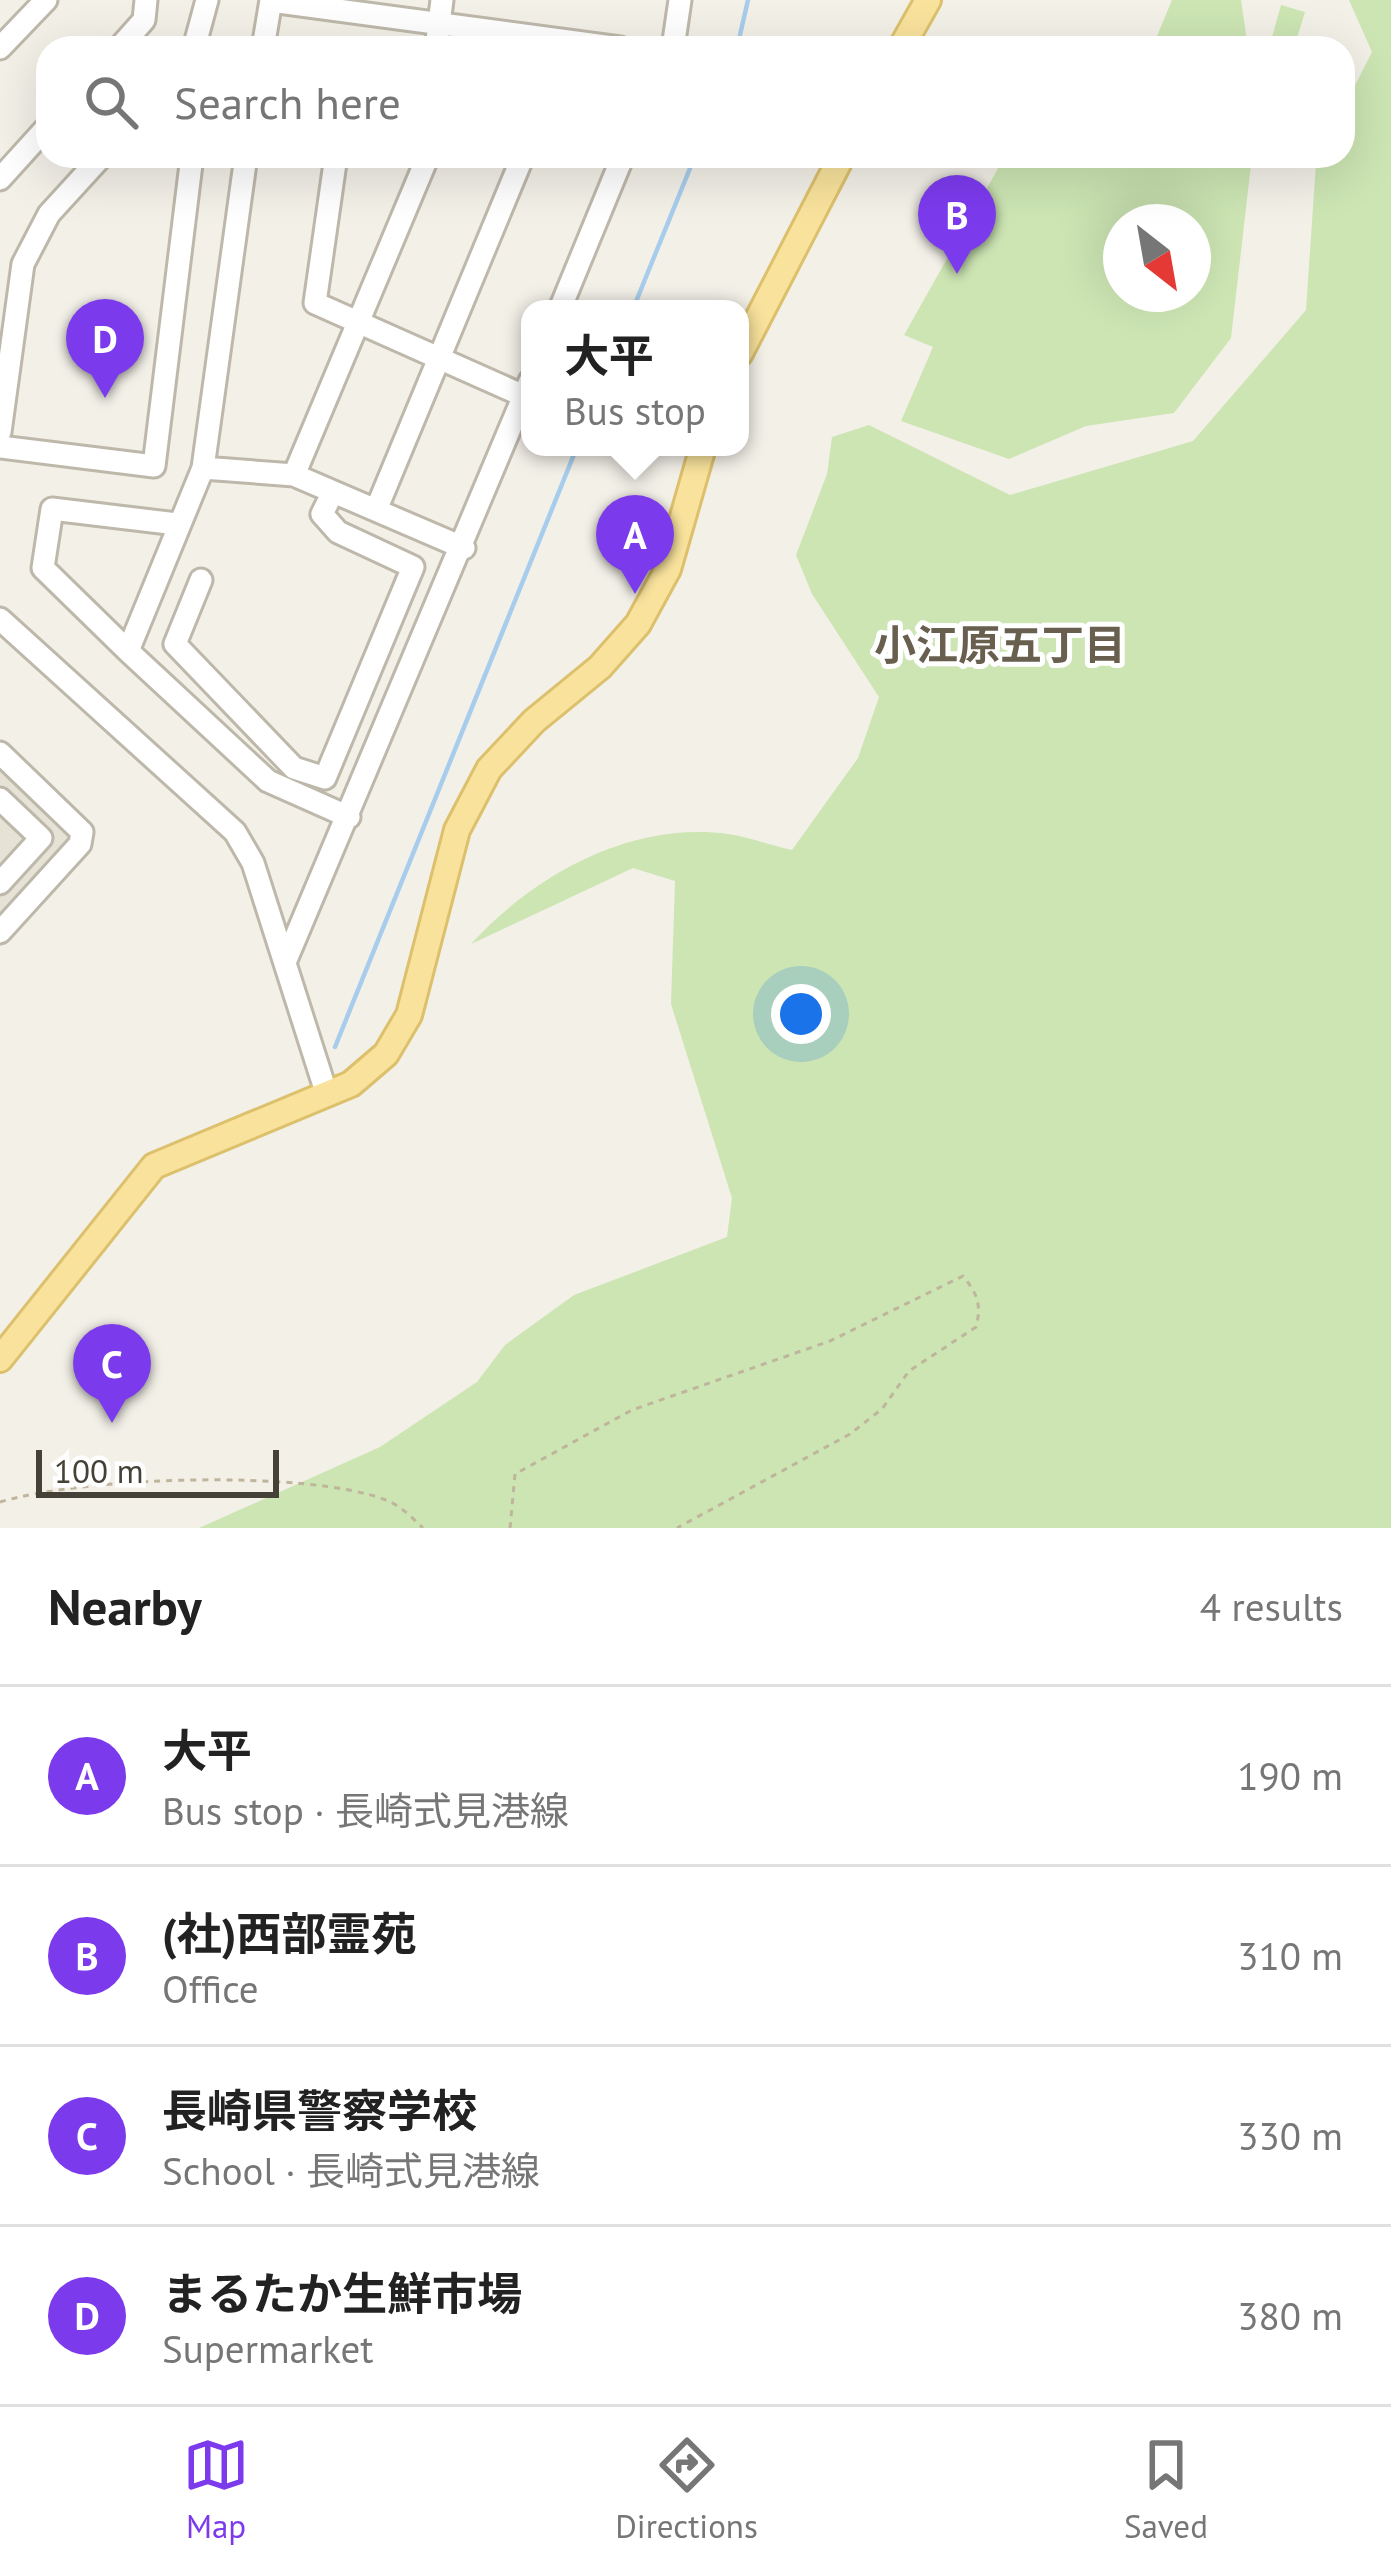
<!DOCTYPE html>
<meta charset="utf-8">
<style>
:root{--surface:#fff;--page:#f2f2f2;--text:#222;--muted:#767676;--line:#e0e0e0;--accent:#7c3aed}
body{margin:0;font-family:"PT Sans","Noto Sans JP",sans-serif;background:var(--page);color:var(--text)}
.compass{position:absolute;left:1103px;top:204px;width:108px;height:108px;border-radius:50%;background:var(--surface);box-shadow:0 12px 48px #0002;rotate:149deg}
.scale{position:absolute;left:36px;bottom:30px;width:243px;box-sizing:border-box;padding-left:12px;border:6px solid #464137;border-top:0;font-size:33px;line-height:42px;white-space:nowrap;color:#464137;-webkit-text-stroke:9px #fff;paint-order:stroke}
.you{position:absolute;left:801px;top:1014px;width:42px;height:42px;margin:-30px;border:9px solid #fff;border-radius:50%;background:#1a73e8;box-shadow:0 0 0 18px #1a73e833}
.badge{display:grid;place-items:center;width:78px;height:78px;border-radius:50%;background:var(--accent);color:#fff;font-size:39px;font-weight:700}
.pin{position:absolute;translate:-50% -99px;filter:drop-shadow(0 3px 6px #0008)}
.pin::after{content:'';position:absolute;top:63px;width:42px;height:36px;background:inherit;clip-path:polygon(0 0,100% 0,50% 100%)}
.popup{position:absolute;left:521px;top:300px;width:228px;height:156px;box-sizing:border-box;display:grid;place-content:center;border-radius:24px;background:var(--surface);filter:drop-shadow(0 3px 9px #0005);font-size:39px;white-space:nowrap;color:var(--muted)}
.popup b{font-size:45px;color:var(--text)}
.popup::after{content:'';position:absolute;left:50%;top:100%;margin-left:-24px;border:24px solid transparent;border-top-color:var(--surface)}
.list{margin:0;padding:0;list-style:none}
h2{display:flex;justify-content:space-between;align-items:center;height:156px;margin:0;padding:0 48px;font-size:51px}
h2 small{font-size:39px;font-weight:400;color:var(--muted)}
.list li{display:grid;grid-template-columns:78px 1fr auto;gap:36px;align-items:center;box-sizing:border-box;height:180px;padding:0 48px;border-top:3px solid var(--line)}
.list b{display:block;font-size:45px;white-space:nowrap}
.list p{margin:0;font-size:39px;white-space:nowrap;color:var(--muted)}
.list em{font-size:39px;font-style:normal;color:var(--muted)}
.icon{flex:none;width:66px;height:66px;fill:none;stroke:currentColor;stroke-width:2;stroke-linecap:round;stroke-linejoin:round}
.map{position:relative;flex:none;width:1391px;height:1528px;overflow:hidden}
.search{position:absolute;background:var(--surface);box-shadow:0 12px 48px #0002;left:36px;right:36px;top:36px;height:132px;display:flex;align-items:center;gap:30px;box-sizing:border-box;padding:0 42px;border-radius:36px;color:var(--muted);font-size:45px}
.sheet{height:876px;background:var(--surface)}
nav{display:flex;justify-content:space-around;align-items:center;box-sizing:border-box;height:168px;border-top:3px solid var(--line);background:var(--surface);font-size:33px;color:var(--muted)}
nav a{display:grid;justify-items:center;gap:6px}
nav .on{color:var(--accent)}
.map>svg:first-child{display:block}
.residential{fill:#e6e2d6}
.green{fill:#cce5b3;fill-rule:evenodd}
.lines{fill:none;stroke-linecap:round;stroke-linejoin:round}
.stream{stroke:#a8cdec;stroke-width:4.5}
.minor-casing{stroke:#beb8ab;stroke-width:27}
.major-casing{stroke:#dcc06c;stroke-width:30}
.path{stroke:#bfb59d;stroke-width:3;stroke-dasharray:6 6;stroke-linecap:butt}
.minor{stroke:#fff;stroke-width:21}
.major{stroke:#f8e29c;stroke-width:24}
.labels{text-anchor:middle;stroke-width:10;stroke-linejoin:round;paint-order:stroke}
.neighbourhood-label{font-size:42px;font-weight:bold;fill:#685f4f;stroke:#fff}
</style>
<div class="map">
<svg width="1391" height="1528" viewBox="0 0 1391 1528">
<rect width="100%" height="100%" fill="#f3f0e8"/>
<!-- residential -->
<path class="residential" d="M0 754 82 832 0 932Z"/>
<!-- green -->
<path class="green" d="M1172 0H1241L1248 48H1152Z
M1349 0H1391V1528H199L380 1447 477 1382 505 1345 574 1295 727 1237 732 1198 671 1004 675 881 633 868 471 944C534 875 630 821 728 834 750 837 771 846 792 850L858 758 879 697 812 594 796 555 827 474 832 437 869 425 1010 495 1193 441 1306 310 1316 163 1320 156H1343V109L1372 52Z
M1281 5 1305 12 1294 48H1269Z
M1005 156H1252L1231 338 1174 413 1086 426 1009 459 901 421 933 347 904 335ZM1193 222V294H1121V222Z"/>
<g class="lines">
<!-- stream -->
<path class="stream" d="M737 48 748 0
M633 309 695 156
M335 1047 577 447"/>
<!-- minor casing -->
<g class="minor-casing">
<path id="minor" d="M271 1 620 48
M0 48 46 0
M119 48 144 20 146 0
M194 48 207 0
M263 48 271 0
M436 48 442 0
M673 48 680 0
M246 156 203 468 128 651 268 781 349 817
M336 156 315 303 524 396
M0 179 48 126
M560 309 623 156
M0 432 23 264 49 214 102 156
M0 447 154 466 192 156
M203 468 294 475 464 548
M294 475 428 156
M376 510 523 156
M201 580 175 644 294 768 325 778 413 567 338 532 322 514 333 492
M0 619 235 832 253 863 327 1095
M128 651 43 568 52 509 177 524
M0 753 82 832 80 844 0 932
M0 799 41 838 0 883
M286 960 530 381"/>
</g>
<!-- major casing -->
<g class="major-casing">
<path id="major" d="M901 48 928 0
M740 353 842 156
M0 1359 154 1166 351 1084 386 1054 409 1015 457 830 489 769 534 721 600 667 638 624 668 569 703 447"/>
</g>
<!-- path -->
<path class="path" d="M0 1502C83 1477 305 1469 386 1500 400 1505 412 1518 423 1528
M510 1528 515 1474 632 1410 830 1341 963 1276C977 1293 982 1305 976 1327L909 1371 882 1409 850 1434 677 1528"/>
<!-- minor -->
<use href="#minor" class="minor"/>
<!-- major -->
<use href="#major" class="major"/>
</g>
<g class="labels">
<!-- neighbourhood labels -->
<g class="neighbourhood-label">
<text x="1000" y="660">小江原五丁目</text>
</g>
</g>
</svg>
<svg class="compass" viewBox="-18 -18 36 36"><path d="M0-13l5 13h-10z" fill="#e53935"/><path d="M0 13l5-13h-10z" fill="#767676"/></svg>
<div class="scale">100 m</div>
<div class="you"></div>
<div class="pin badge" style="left:635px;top:594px">A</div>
<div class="popup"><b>大平</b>Bus stop</div>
<div class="pin badge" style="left:957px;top:274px">B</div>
<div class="pin badge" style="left:112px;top:1423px">C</div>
<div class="pin badge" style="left:105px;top:398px">D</div>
<div class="search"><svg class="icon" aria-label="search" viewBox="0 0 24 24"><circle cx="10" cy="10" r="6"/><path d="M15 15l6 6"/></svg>Search here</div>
</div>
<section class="sheet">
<h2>Nearby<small>4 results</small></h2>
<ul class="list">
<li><span class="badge">A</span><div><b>大平</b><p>Bus stop · 長崎式見港線</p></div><em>190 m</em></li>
<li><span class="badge">B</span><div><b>(社)西部霊苑</b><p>Office</p></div><em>310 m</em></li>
<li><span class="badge">C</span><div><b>長崎県警察学校</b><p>School · 長崎式見港線</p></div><em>330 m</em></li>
<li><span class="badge">D</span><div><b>まるたか生鮮市場</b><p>Supermarket</p></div><em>380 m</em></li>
</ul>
</section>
<nav>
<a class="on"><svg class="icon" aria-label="map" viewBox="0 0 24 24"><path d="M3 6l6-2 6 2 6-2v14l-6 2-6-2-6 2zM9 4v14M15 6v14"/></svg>Map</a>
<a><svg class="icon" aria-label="directions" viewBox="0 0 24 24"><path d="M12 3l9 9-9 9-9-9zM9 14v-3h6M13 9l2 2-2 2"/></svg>Directions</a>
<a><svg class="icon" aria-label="saved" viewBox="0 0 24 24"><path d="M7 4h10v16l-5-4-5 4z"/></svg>Saved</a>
</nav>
